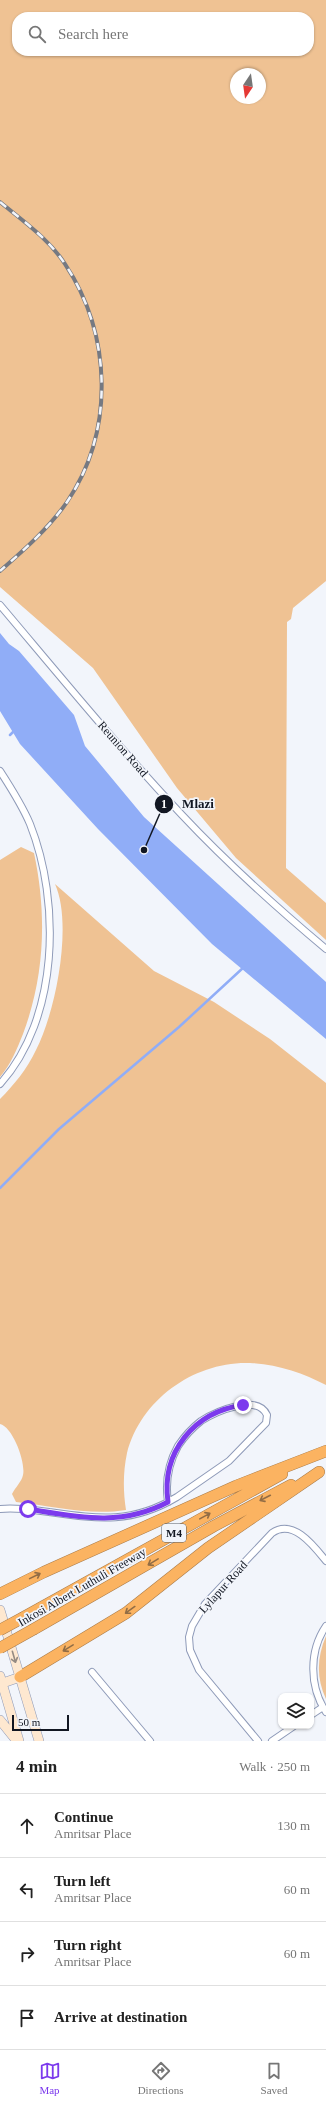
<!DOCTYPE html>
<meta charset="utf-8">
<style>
:root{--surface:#fff;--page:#f6f6f6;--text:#222;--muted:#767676;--line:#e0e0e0;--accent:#7c3aed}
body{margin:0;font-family:"Times New Roman",serif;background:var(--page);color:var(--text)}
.controls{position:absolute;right:12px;bottom:12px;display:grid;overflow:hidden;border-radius:8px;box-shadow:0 1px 3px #0004}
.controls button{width:36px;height:36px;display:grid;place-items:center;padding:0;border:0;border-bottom:1px solid var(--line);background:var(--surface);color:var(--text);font:20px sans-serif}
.compass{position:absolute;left:230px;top:68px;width:36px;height:36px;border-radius:50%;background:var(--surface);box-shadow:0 1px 3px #0004;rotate:193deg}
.scale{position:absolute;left:12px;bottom:10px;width:57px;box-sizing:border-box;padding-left:4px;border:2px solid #121722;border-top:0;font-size:11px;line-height:14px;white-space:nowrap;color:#121722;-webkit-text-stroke:3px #f2f5fb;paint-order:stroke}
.stop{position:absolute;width:12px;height:12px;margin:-9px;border:3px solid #7c3aed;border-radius:50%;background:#fff}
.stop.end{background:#7c3aed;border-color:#fff;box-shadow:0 1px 4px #0008}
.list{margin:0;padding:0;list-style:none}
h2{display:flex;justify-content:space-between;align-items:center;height:52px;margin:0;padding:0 16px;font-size:17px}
h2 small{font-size:13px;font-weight:400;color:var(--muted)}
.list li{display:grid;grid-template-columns:26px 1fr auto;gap:12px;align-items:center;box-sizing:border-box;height:64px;padding:0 16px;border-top:1px solid var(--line)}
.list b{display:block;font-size:15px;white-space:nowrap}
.list p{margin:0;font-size:13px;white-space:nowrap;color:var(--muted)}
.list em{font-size:13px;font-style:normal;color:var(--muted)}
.icon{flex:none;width:22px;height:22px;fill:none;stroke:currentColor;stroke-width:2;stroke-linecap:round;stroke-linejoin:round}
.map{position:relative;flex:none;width:326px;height:1741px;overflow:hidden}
.search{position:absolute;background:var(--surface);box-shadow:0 1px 3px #0004;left:12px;right:12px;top:12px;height:44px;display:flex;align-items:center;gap:10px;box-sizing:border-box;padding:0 14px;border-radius:16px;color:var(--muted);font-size:15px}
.sheet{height:308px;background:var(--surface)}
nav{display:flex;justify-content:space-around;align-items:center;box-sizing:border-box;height:56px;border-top:1px solid var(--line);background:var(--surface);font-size:11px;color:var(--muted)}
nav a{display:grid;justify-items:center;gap:2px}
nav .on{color:var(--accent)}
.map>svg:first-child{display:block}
.green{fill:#efc293;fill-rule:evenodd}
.water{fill:#90adf7}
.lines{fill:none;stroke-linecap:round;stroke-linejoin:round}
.stream{stroke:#90adf7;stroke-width:2.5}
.street-casing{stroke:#8e9ab8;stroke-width:8}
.secondary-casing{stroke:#8e9ab8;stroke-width:10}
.highway-casing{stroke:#a97c4b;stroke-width:12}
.street{stroke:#fff;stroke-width:6}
.secondary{stroke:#fee8d0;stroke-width:9}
.highway{stroke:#fbb361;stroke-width:11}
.rail-casing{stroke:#757982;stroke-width:4}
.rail{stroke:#f2f5fb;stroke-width:2.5;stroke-dasharray:8;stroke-linecap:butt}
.highway-bridge-casing{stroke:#a97c4b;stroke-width:12;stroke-linecap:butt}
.highway-bridge{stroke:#fbb361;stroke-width:11}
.oneway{stroke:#926d45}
.oneway2{stroke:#948a82}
.route{stroke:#7c3aed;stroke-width:5}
.labels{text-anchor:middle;stroke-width:3.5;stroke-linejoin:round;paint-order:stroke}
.shield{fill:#f2f5fb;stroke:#555a63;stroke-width:1}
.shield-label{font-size:11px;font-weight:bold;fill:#121722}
.street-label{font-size:12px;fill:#121722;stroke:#f2f5fb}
.leader{fill:none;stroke:#121722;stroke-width:1.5}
.callout-dot{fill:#121722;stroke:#f2f5fb;stroke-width:1.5}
.mark-label{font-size:12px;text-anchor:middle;font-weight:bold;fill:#fff}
.callout-label{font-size:13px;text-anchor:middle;font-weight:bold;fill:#121722;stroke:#f2f5fb;stroke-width:3.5;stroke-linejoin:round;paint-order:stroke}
</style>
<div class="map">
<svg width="326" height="1741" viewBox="0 0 326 1741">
<rect width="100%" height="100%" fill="#f2f5fb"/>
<!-- green -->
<path class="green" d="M0 0H326V581L293 608 291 619 287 622 286 868 326 903V940L236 858 177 788 93 668 0 587ZM17 17H309V51H17ZM236 74H260V98H236Z
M21 847 34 853C47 914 45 975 23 1034 17 1049 11 1064 0 1077V860Z
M55 884 154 971 214 1002 270 1039 326 1083V1385C303 1373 277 1364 250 1363 195 1361 141 1399 127 1453 123 1472 123 1491 126 1510 90 1516 52 1506 16 1502L12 1494C15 1488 22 1481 23 1475 26 1463 13 1427 0 1424V1099C14 1085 27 1069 36 1050 56 1011 73 924 55 884Z
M326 1636V1699C316 1678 317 1657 326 1636Z"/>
<!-- water -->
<path class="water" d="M0 633 9 644 19 651 74 715 85 746 144 817 326 982V1039L212 944 98 829 20 744 0 711Z"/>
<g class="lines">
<!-- stream -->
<path class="stream" d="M10 735 15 730
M0 1188 59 1129 179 1027 244 967"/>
<!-- street casing -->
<g class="street-casing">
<path id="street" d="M0 605C60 676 119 748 182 815 227 863 276 907 326 949
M0 771C11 788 22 805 30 824 61 902 59 1019 0 1084
M0 1509C17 1507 32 1510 49 1512 99 1519 132 1524 177 1497L229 1461 266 1423 267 1415C257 1393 215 1412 201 1421 192 1428 184 1437 178 1446 168 1464 165 1482 168 1502
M326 1626C309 1651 309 1686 326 1712
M92 1672 150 1741
M311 1715 323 1707
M258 1741 199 1670 190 1650 189 1637 192 1626 205 1604 272 1533C293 1518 314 1546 326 1561
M272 1741 294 1726"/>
</g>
<!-- secondary casing -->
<g class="secondary-casing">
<path id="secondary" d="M0 1610 39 1741
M0 1676 19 1741
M0 1684 20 1677
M0 1720 16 1740"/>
</g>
<!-- highway casing -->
<g class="highway-casing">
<path id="highway" d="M0 1594 44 1572 236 1486 326 1451
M24 1617 282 1474
M34 1629 214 1526 291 1485
M20 1677 126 1613 208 1548 319 1472"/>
</g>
<!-- street -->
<use href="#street" class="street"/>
<!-- secondary -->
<use href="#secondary" class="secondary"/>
<!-- highway -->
<use href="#highway" class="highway"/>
<!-- rail casing -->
<g class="rail-casing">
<path id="rail" d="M0 202C23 221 49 239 65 264 112 335 115 431 67 502 49 528 24 550 0 571"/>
</g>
<!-- rail -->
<use href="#rail" class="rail"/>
<!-- highway-bridge casing -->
<g class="highway-bridge-casing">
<path id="highway-bridge" d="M0 1630 24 1617
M0 1648 34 1629"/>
</g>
<!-- highway-bridge -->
<use href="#highway-bridge" class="highway-bridge"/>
</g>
<!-- one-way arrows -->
<defs><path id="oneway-shaft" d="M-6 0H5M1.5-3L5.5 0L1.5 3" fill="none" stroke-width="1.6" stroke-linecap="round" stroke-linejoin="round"/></defs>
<g class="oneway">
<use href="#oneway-shaft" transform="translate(265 1498) rotate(153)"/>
<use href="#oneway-shaft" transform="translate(205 1516) rotate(-29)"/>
<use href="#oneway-shaft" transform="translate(153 1562) rotate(149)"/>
<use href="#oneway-shaft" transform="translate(35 1576) rotate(-26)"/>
<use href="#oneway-shaft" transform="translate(130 1610) rotate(144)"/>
<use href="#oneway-shaft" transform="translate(68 1648) rotate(149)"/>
</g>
<use class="oneway2" href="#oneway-shaft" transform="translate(14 1657) rotate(74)"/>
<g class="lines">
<!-- route -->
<path class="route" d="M28 1509C78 1517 121 1527 168 1502 161 1452 194 1412 243 1405"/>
</g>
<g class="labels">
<!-- shield labels -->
<rect class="shield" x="162" y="1524" width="24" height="18" rx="3"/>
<g class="shield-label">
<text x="174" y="1537">M4</text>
</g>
<!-- street labels -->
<g class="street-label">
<text transform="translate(123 749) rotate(49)" y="4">Reunion Road</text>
<text transform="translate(82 1587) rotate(-30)" y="4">Inkosi Albert Luthuli Freeway</text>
<text transform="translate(223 1587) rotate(-48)" y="4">Lylapur Road</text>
</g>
</g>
<!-- callouts -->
<path class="leader" d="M144 850L164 804"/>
<g class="callout-dot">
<circle cx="144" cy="850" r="4"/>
<circle cx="164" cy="804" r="10"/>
</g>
<g class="mark-label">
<text x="164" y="808">1</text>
</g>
<g class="callout-label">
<text x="198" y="808">Mlazi</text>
</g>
</svg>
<div class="controls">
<button><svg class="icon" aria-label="layers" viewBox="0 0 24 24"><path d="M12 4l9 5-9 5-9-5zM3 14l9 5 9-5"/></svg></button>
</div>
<svg class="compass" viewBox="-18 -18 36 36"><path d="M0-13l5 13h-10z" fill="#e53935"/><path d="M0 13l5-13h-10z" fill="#767676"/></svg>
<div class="scale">50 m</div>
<div class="stop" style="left:28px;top:1509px"></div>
<div class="stop end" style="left:243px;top:1405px"></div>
<div class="search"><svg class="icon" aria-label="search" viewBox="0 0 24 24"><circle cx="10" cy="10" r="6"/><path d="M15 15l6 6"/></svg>Search here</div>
</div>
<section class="sheet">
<h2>4 min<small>Walk · 250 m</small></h2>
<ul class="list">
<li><svg class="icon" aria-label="ahead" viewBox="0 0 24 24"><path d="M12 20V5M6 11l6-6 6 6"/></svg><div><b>Continue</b><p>Amritsar Place</p></div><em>130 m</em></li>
<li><svg class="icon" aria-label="left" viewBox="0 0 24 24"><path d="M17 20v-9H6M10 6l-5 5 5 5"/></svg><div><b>Turn left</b><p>Amritsar Place</p></div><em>60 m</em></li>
<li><svg class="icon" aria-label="right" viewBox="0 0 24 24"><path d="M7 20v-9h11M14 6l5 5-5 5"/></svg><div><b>Turn right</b><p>Amritsar Place</p></div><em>60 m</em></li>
<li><svg class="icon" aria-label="arrive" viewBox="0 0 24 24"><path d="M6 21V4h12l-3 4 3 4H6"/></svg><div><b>Arrive at destination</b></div></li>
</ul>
</section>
<nav>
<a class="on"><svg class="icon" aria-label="map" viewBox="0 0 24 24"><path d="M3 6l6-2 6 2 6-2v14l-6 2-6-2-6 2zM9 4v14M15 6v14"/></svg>Map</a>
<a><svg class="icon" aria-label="directions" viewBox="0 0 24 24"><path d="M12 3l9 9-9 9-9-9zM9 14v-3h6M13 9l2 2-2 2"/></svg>Directions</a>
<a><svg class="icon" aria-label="saved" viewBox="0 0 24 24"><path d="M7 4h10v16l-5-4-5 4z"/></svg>Saved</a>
</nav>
